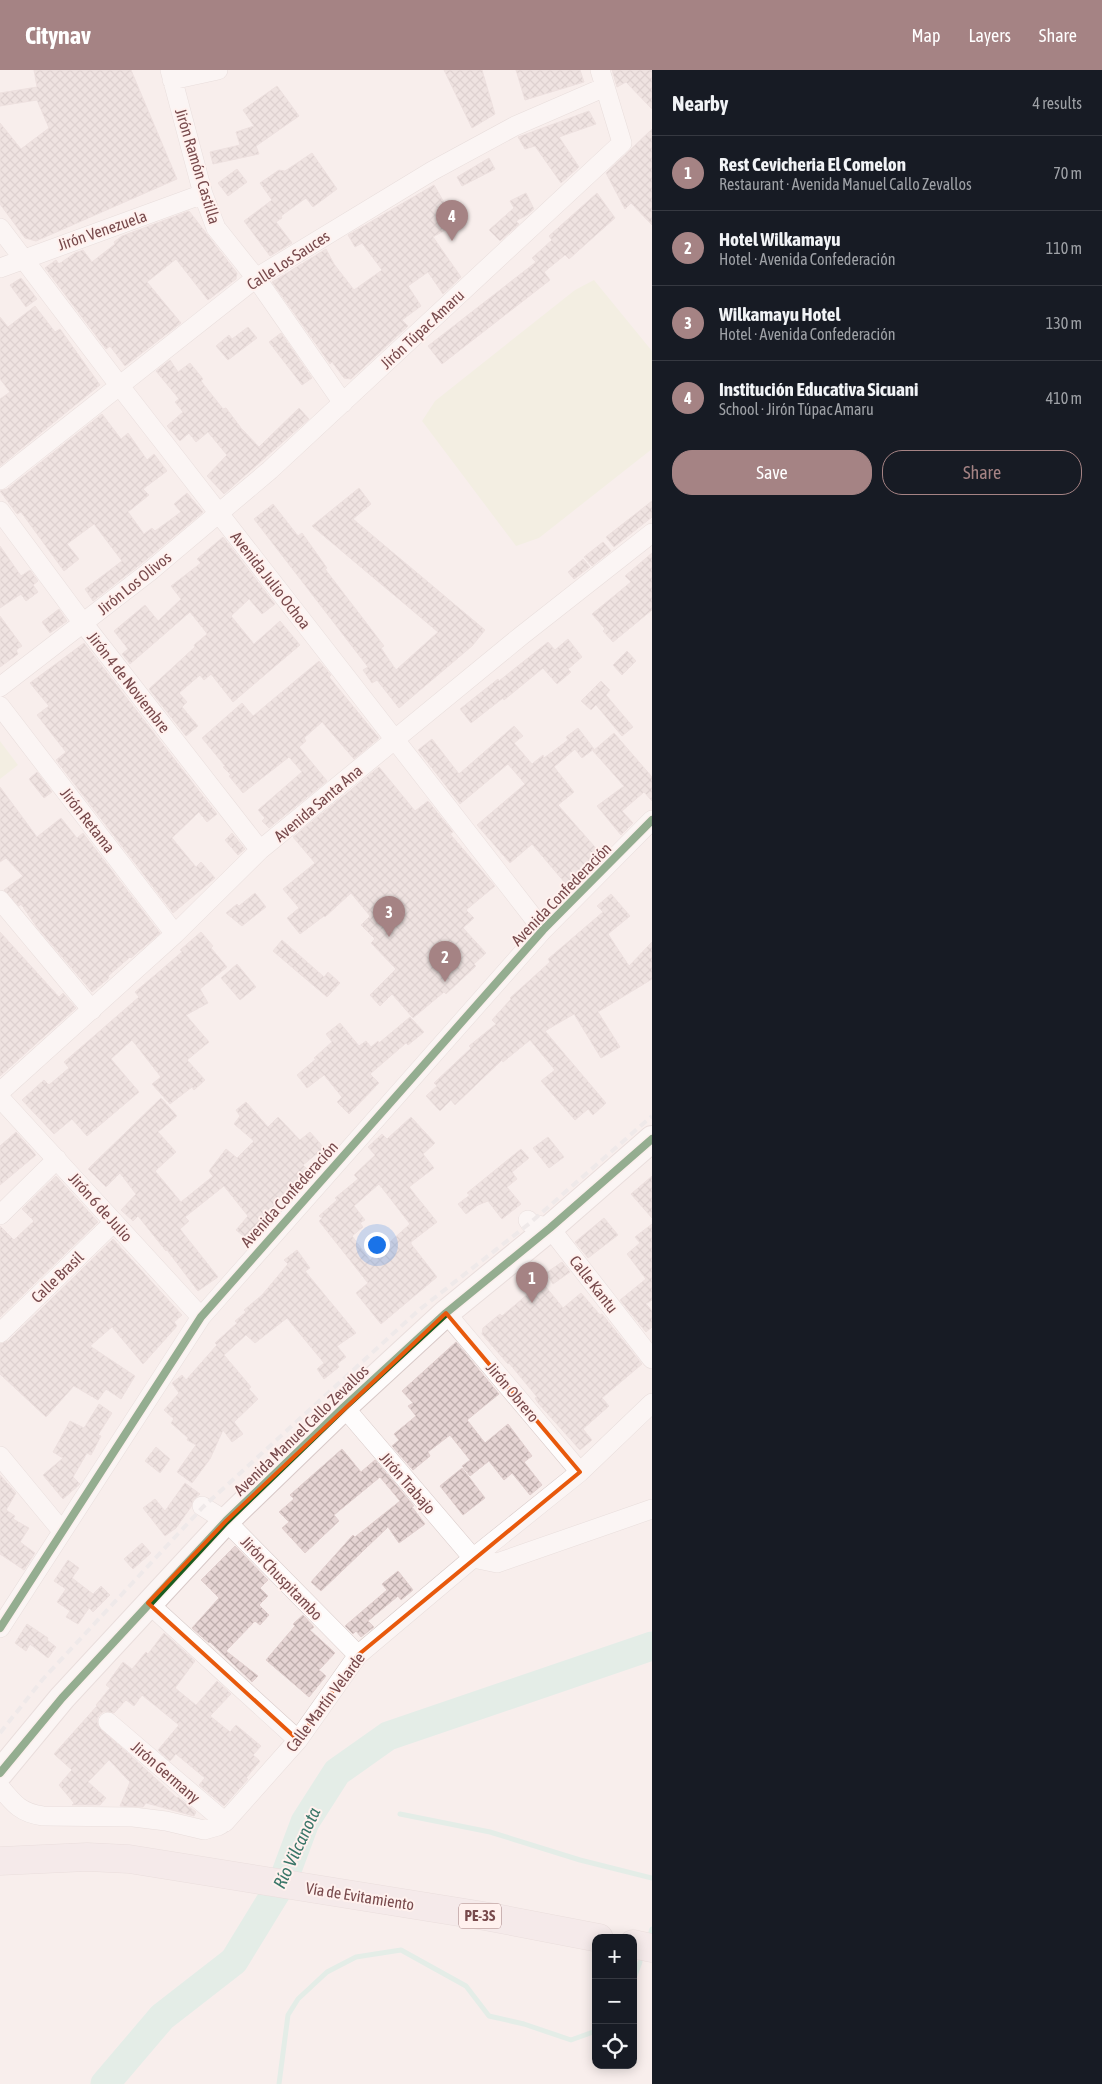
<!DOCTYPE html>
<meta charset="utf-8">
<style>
:root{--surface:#171b24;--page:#242831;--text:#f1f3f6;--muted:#9ea1a6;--line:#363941;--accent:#a58384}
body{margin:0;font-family:"Asap Condensed",sans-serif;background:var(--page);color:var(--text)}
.controls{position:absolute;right:15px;bottom:15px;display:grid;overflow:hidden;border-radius:10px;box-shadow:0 2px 12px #0003}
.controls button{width:45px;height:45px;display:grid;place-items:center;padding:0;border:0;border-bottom:1px solid var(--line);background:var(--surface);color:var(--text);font:25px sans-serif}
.you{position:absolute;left:376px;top:1174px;width:18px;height:18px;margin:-12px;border:4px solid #fff;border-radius:50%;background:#1a73e8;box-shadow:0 0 0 8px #1a73e833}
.badge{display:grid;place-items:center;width:32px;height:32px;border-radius:50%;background:var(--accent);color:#fff;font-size:16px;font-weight:700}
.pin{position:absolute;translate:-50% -41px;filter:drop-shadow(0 1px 2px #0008)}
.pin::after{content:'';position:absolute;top:26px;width:18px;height:15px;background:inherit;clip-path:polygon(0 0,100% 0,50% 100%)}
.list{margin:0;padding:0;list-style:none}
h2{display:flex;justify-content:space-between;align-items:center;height:65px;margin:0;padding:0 20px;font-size:21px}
h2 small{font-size:16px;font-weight:400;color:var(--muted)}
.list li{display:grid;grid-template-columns:32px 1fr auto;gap:15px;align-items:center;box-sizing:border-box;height:75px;padding:0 20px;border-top:1px solid var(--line)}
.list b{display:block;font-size:19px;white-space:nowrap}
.list p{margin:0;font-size:16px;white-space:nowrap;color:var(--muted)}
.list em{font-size:16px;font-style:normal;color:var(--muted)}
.actions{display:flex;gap:10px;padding:15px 20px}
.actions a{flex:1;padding:11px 0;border:1px solid var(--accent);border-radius:20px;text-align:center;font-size:18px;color:var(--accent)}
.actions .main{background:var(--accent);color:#fff}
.icon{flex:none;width:28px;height:28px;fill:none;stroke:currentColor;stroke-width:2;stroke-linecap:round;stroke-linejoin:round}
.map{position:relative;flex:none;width:652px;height:2014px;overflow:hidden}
header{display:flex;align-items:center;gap:30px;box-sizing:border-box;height:70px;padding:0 25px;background:var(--accent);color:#fff}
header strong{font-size:24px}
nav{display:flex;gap:28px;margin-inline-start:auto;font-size:18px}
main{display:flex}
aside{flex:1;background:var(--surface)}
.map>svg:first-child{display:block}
.park{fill:#ededd6}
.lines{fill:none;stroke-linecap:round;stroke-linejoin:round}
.stream{stroke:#cdeae1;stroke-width:5}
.river{stroke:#cdeae1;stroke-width:29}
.building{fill:url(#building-cross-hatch);stroke:#e1cfce;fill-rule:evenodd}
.street-casing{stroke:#d7c9c7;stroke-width:20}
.secondary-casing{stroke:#d8c9c8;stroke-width:28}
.highway-casing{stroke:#dacaca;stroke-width:29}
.street{stroke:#fefcfc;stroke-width:19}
.secondary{stroke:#fefcfc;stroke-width:26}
.highway{stroke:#f2e5e6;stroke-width:28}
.rail{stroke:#e4e2e5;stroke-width:4;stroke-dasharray:8 5;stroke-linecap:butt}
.cycleway-casing{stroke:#fff1ee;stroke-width:11}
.cycleway{stroke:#1b5e20;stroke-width:8}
.marked{fill:none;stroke:#e8590c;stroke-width:4;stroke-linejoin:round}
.labels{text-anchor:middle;stroke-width:4;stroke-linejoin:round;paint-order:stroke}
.shield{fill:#fff1ee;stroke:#a07c7d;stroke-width:1}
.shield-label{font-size:15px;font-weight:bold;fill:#784a4c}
.street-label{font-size:16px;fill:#784a4c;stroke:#fff1ee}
.water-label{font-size:18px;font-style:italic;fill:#3a7668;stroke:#fff1ee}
</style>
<header>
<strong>Citynav</strong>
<nav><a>Map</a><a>Layers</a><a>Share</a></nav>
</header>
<main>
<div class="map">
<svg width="652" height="2014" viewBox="0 0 652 2014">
<defs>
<pattern id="building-cross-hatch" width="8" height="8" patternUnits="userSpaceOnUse" patternTransform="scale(1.25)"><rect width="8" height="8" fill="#e5d4d3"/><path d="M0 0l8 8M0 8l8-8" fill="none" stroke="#beaead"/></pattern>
</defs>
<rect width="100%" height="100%" fill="#f8eeec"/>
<!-- park -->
<path class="park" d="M594 210 652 281V379L539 468 516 476 422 351 435 331 575 220Z
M0 671 18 695 0 709Z"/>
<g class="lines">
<!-- stream -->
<path class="stream" d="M400 1744 490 1762 580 1790 652 1808
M651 1862 652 1859
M633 1911 640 1892
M279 2014 288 1945 298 1929 327 1902 356 1887 401 1880 466 1916 489 1946 524 1954 571 1970 596 1961"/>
<!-- river -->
<path class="river" d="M105 2014 162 1947 234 1891 283 1811 305 1752 337 1702 388 1666 652 1576"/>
</g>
<!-- building -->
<path class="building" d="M34 0H131L177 109 36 171 25 168 0 134V53L21 79 49 58 37 30 0 36V23L37 17Z
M444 0H482L495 44 472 58Z
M516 0H580L584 12 525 30Z
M612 0H652V39L626 12 617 17Z
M277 16 299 46 256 76 259 84 213 94 210 82 240 75 236 62 254 56 243 40Z
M589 41 596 54 559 67 579 97 561 113 535 76 525 79 518 67Z
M652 59V155L631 133 625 139 606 103Z
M312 83 337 119 313 137 306 128 281 146 282 148 276 152 292 173 270 186 244 151 272 130 260 113 279 100 285 101Z
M489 88 495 99 462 116 457 107Z
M237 99 247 112 228 126 218 113Z
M434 115 445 134 442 135 454 155 433 167 461 207 443 224 428 202 408 216 421 236 402 250 408 256 351 309 344 308 332 292 330 294 272 212 326 179 334 194 354 220 382 200 362 173 355 177 348 165Z
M526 123 534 139 527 145 516 151 519 154 500 171 489 160 514 138 510 131Z
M597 123 615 148 569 189 565 185 544 202 550 210 442 294 428 276 536 192 532 188 552 170 549 166Z
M189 141 237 203 236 209 208 230 176 189 147 212 181 253 125 296 110 276 106 279 45 198 56 190 59 194 75 183 83 180 92 192 115 174 114 172 122 166Z
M21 208 37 229 26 237 10 215Z
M35 236 55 262 60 259 100 315 0 396V329L10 322 0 309V247L8 257Z
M248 257 257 268 228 290 216 276 229 265 232 269Z
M281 263 312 308 302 315 269 272Z
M170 290 178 302 190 293 203 309 201 311 223 339 226 338 241 358 259 377 299 338 309 349 224 424 207 406 227 385 208 362 196 372 189 363 180 371 167 356 183 342 175 332 179 329 156 301Z
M102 344 121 369 128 363 147 390 154 384 167 401 143 419 149 425 128 442 144 464 152 458 155 461 181 442 174 434 187 423 203 442 142 493 93 531 85 519 122 491 94 454 67 474 79 489 64 501 21 442 17 444 0 421 7 419Z
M359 418 371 434 353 449 485 560 472 576 399 638 377 610 372 613 363 600 368 597 254 449 273 434 298 466 302 463 327 498 325 499 384 576 381 578 396 600 438 562 312 456Z
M652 431V447L614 477 606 467Z
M223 467 275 534 262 544 249 529 231 546 254 574 280 551 300 575 233 632 211 604 204 610 200 605 179 623 187 632 182 637 198 656 186 666 149 619 195 577 194 575 207 564 206 562 190 542 130 594 122 584 128 579 114 561 145 535 158 551 181 529 171 516 201 493 197 489Z
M603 472 611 481 592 496 584 487Z
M0 476 21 506 30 500 38 511 33 515 38 522 26 531 21 524 0 538Z
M652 483V540L613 572 603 561 605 559 592 544 631 512 625 506Z
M583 489 590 497 574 509 568 502Z
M59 539 67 551 50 563 42 552Z
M0 546 22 576 16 580 18 584 0 597Z
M568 569 582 587 568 599 571 602 557 614 543 598 504 630 503 628 471 653 460 639 498 609 499 611 548 572 555 580Z
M84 573 217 744 207 752 199 742 172 768 196 797 201 792 215 808 173 843 56 690 66 682 37 645 49 636 30 613Z
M627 581 636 591 622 605 613 595Z
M319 591 331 605 329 607 379 668 354 689 322 652 304 668 306 671 299 677 327 711 269 758 262 751 265 748 258 740 302 702 289 687 243 723 229 706 231 705 223 697 225 696 202 668 242 633 253 646Z
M601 611 610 620 606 625 633 657 622 666 596 635 591 640 581 631Z
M514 656 523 666 514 673 532 694 543 685 544 688 568 670 566 667 578 658 594 679 582 688 575 679 554 697 574 722 558 735 601 784 566 814 532 774 510 793 477 755 525 714 508 694 460 734 418 680 432 669 459 704Z
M614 663 652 707V731L644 722 622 741 633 753 621 765 597 736 624 716 593 681Z
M379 697 415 741 428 731 453 762 450 764 495 816 466 840 474 848 463 858 486 883 474 894 476 896 446 924 444 922 413 948 392 924 380 936 370 925 396 899 371 873 375 869 361 855 370 846 351 823 325 847 324 846 300 864 287 848 299 838 283 819 315 793 293 767Z
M37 702 52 722 44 728 29 709Z
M0 717 37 767 61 748 77 768 83 763 160 863 131 888 130 887 108 906 109 908 92 922 36 856 21 834 19 836 4 820 23 806 6 788 0 792Z
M232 763 245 779 238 785 225 770Z
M255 823 266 837 242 856 226 843 237 834 239 836Z
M611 824 630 846 608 864 629 896 652 872V909L598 942 620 977 601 988 574 944 545 961 606 1033 593 1045 588 1039 575 1050 541 1011 555 1000 530 970 503 992 502 990 455 1035 451 1030 440 1041 426 1026 437 1016 434 1013 471 978 469 976 496 954 492 950 511 929 510 928 550 892 548 889 603 842 597 836Z
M0 862 59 927 63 923 76 938 0 1006Z
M201 862 213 876 211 878 227 897 200 919 208 933 186 945 209 972 187 990 205 1010 194 1020 192 1017 170 1034 152 1014 161 1007 132 970 111 989 139 1022 87 1066 72 1049 54 1064 22 1030 44 1010 49 1015 69 998 64 992 139 927 135 922 182 882 180 880Z
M282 870 324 907 328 902 340 913 327 927 273 881Z
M237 894 256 917 240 930 221 908Z
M410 947 424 962 408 975 406 973 370 1004 379 1013 349 1044 337 1032 342 1027 324 1005 307 1018 297 1005 316 989 314 988 332 972 326 964 340 953 359 976 366 971 371 977 378 971 379 973Z
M161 1028 177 1046 158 1062 176 1082 155 1101 181 1132 213 1106 209 1101 226 1079 237 1088 254 1071 234 1054 240 1046 236 1040 246 1032 268 1057 278 1047 300 1070 310 1062 324 1078 303 1095 308 1100 286 1121 247 1169 236 1160 248 1146 224 1116 185 1147 189 1151 180 1159 218 1207 198 1221 167 1180 166 1181 138 1146 133 1151 121 1140 136 1124 120 1103 106 1117 88 1099Z
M411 1047 435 1073 423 1084 434 1098 409 1117 437 1152 411 1172V1174L437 1207 381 1254 356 1223 368 1213 319 1151 322 1148 319 1146 337 1130 335 1128 358 1109 354 1105 375 1085 368 1077 382 1064 387 1069ZM379 1114 410 1154 370 1190 352 1166 363 1157 360 1153 365 1150 354 1136Z
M16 1062 36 1085 0 1115V1076Z
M548 1067 564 1087 549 1098 533 1078Z
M521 1079 529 1088 512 1102 517 1109 507 1117 521 1134 502 1149 488 1131 478 1135 466 1144 458 1134 470 1125 467 1123Z
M56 1106 98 1152 0 1247V1156L14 1170 34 1151 22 1139Z
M652 1106V1148L631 1124Z
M604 1148 618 1165 588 1188 575 1172Z
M652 1154V1230L646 1234 652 1241V1257L646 1262 620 1230 646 1209 627 1184 640 1173 635 1167Z
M113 1169 182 1245 174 1252 177 1256 143 1294 112 1257 90 1276 135 1306 121 1329 106 1319 98 1330 74 1316 46 1347 0 1304V1274L8 1271Z
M297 1180 310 1198 305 1201 356 1263 337 1276 346 1287 337 1294 339 1297 324 1309 317 1299 324 1293 287 1248 255 1273 246 1265 224 1285 251 1317 249 1319 258 1329 234 1352 243 1364 232 1372 223 1360 210 1389 192 1413 177 1402 196 1375 187 1370 188 1368 171 1353 174 1349 164 1340 179 1323 172 1313 182 1305 186 1310 217 1275 215 1273 237 1253 235 1251 246 1242 244 1240 262 1225 288 1194 284 1190Z
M562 1192 570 1202 553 1214 546 1203Z
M542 1212 563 1238 581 1223 600 1245 602 1244 642 1294 602 1328 609 1336 583 1359 592 1370 580 1380 538 1333 535 1328 537 1327 509 1293 508 1294 482 1264 483 1258 500 1244 502 1246Z
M456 1272 499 1324 467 1350 485 1373 508 1354 532 1386 524 1392 542 1415 530 1425 512 1403 504 1410 489 1391 470 1406 462 1396 470 1390 450 1365 428 1382 430 1386 413 1400 392 1376 399 1370 394 1364 416 1346 408 1336 413 1333 402 1321Z
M99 1334 112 1343 98 1365 101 1366 91 1385 87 1383 73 1407 80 1414 63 1429 43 1405 63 1388 53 1382 70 1351 84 1358Z
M156 1377 170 1389 160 1403 145 1391Z
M342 1379 361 1402 375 1390 414 1436 412 1437 425 1454 399 1473 388 1457 321 1521 311 1512 353 1465 355 1467 400 1431 380 1407 334 1445 339 1451 305 1483 282 1458 289 1452 279 1442 294 1429 290 1425Z
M462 1398 485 1428 463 1445 440 1416Z
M0 1405 16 1423 6 1440 15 1446 13 1449 29 1458 20 1472 35 1483 24 1500 0 1484Z
M185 1413 200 1424 193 1430 191 1437 176 1458 165 1466 143 1438 155 1429 165 1441Z
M142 1473 151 1483 133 1499 124 1489Z
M235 1476 268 1510 260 1518 268 1526 259 1535 269 1545 260 1555 255 1551 226 1581 258 1606 252 1612 210 1572 209 1573 192 1558 219 1528 201 1510Z
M68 1490 79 1498 72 1508 93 1524 101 1516 110 1525 93 1542 89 1538 78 1554 66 1547 70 1541 57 1532 66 1519 54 1511Z
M398 1501 413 1520 401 1530 398 1526 368 1551 374 1557 361 1567 356 1561 353 1564 345 1556 387 1520 382 1514Z
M303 1545 314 1557 310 1560 335 1583 319 1600 326 1606 309 1627 266 1590 295 1556 293 1554Z
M27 1554 48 1568 47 1570 56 1577 48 1588 30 1574 26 1581 15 1573Z
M164 1563 195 1591 175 1618 196 1635 217 1611 231 1624 210 1646 230 1662 236 1655 261 1676 253 1685 260 1691 246 1708 248 1709 224 1736 199 1715 205 1708 176 1684 170 1691 158 1680 179 1655 142 1625 134 1636 126 1630 114 1643 105 1641 100 1644 97 1649 98 1656 177 1728 178 1727 196 1742 194 1746 146 1733 143 1737 120 1736 130 1712 109 1690 88 1712 106 1728 100 1735H72L74 1733 59 1715 72 1700 54 1684 97 1636 96 1635 110 1618 106 1615 123 1592 132 1599 146 1582 148 1584Z"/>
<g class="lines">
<!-- street casing -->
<g class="street-casing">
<path id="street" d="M170 0 203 124 216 158 256 208 343 333
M172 10 218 0
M0 158 119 315 543 860
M0 198 203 124
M0 410 256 208 432 101 515 56 605 17
M0 441 83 553 260 780
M0 617 149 502 270 400 622 73 600 0
M0 636 175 864
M0 830 92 940
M0 1022 175 864 260 780 521 566 652 463
M0 1028 201 1247
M0 1145 57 1089
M528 1150 530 1153 550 1158 652 1289
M446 1243 580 1402
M0 1263 114 1152
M344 1337 473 1488
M0 1386 62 1461
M202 1436 226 1451 358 1585
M473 1488 497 1493 652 1439
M148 1533 298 1670
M0 1558 201 1247 543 860 652 750
M108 1652 225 1752
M0 1717C14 1734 21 1743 43 1746L133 1747 166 1751 204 1760 218 1756 225 1752 298 1670 358 1585 473 1488 580 1402 652 1333"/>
</g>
<!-- secondary casing -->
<g class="secondary-casing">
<path id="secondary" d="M0 1703 62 1628 226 1451 344 1337 446 1243 550 1158 652 1069"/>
</g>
<!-- highway casing -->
<g class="highway-casing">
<path id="highway" d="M0 1791 87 1787 129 1789 490 1847 599 1868
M633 1874 652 1878"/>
</g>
<!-- street -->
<use href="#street" class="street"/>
<!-- secondary -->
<use href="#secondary" class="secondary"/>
<!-- highway -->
<use href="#highway" class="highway"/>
<!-- rail -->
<path class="rail" d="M0 1663 43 1609 203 1437 419 1240 530 1153 652 1046"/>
<!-- cycleway casing -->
<g class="cycleway-casing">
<path id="cycleway" d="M0 1558 201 1247 543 860 652 750
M0 1703 62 1628 226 1451 344 1337 446 1243 550 1158 652 1069"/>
</g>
<!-- cycleway -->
<use href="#cycleway" class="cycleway"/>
</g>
<!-- marked area -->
<path d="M0 0H652V2014H0ZM446 1243 580 1402 358 1585 298 1670 148 1533 226 1451Z" fill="#f8eeec" fill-opacity=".55" fill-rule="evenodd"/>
<path class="marked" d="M446 1243 580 1402 358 1585 298 1670 148 1533 226 1451Z"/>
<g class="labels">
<!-- shield labels -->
<rect class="shield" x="459" y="1833.5" width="42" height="25" rx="4"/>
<g class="shield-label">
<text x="480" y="1851">PE-3S</text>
</g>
<!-- street labels -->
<g class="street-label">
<text transform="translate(198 96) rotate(73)" y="6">Jirón Ramón Castilla</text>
<text transform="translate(102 160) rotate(-19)" y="6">Jirón Venezuela</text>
<text transform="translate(288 190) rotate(-33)" y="6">Calle Los Sauces</text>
<text transform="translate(422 259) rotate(-43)" y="6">Jirón Túpac Amaru</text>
<text transform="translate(271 510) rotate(52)" y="6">Avenida Julio Ochoa</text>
<text transform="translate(134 513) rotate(-39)" y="6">Jirón Los Olivos</text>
<text transform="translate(129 612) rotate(52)" y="6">Jirón 4 de Noviembre</text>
<text transform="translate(318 733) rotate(-40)" y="6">Avenida Santa Ana</text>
<text transform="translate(88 750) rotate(52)" y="6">Jirón Retama</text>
<text transform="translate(561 824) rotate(-46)" y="6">Avenida Confederación</text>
<text transform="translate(289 1124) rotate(-48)" y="6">Avenida Confederación</text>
<text transform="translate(101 1137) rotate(48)" y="6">Jirón 6 de Julio</text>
<text transform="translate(57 1207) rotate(-44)" y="6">Calle Brasil</text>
<text transform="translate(594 1214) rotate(52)" y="6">Calle Kantu</text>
<text transform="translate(513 1322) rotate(50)" y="6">Jirón Obrero</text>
<text transform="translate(301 1360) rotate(-44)" y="6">Avenida Manuel Callo Zevallos</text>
<text transform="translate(408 1413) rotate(49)" y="6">Jirón Trabajo</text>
<text transform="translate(282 1508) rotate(46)" y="6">Jirón Chuspitambo</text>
<text transform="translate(325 1632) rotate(-53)" y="6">Calle Martín Velarde</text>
<text transform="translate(166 1702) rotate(41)" y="6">Jirón Germany</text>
<text transform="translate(360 1826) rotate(9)" y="6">Vía de Evitamiento</text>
</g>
<!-- water labels -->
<g class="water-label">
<text transform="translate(297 1778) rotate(-65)" y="6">Río Vilcanota</text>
</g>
</g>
</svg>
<div class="controls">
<button>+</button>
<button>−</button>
<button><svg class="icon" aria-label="locate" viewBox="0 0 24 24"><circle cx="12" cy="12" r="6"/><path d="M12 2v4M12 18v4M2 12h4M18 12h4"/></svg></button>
</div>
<div class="you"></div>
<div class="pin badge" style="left:532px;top:1233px">1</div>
<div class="pin badge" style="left:445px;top:912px">2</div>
<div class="pin badge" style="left:389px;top:867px">3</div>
<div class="pin badge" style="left:452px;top:171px">4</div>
</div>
<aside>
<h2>Nearby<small>4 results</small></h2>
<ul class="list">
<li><span class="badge">1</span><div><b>Rest Cevicheria El Comelon</b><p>Restaurant · Avenida Manuel Callo Zevallos</p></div><em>70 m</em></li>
<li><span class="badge">2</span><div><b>Hotel Wilkamayu</b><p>Hotel · Avenida Confederación</p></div><em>110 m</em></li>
<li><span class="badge">3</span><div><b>Wilkamayu Hotel</b><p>Hotel · Avenida Confederación</p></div><em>130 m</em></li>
<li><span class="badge">4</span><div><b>Institución Educativa Sicuani</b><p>School · Jirón Túpac Amaru</p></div><em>410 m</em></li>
</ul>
<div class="actions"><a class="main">Save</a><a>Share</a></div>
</aside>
</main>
